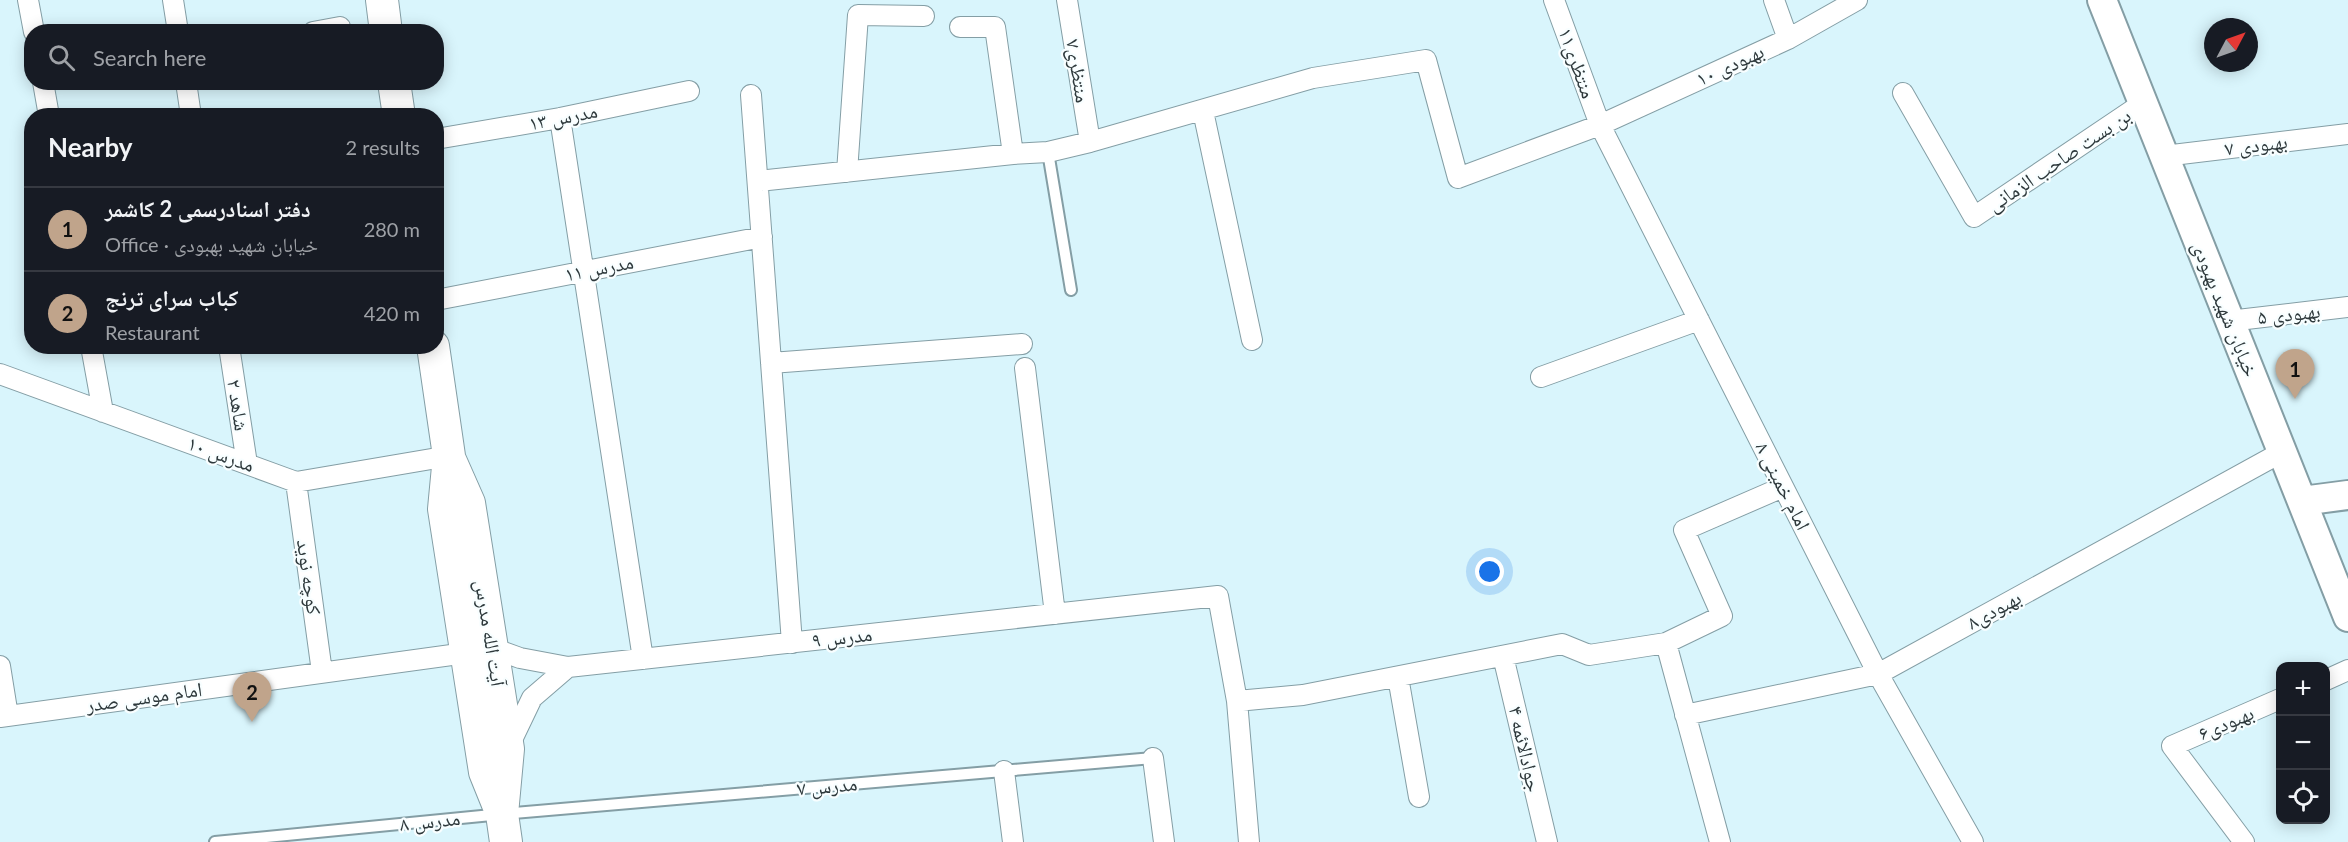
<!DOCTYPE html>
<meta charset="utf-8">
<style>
:root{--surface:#171b24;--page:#20242c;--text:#f1f3f6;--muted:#9ea1a6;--line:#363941;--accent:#c0a48b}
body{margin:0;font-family:Lato,"Noto Naskh Arabic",sans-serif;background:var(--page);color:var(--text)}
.controls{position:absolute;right:18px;bottom:18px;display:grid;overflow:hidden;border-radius:12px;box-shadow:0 3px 15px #0003}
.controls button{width:54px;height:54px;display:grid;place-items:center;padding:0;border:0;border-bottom:2px solid var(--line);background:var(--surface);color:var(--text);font:30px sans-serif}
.compass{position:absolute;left:2204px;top:18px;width:54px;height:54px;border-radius:50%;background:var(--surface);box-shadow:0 3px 15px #0003;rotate:49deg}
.you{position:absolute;left:1490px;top:572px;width:21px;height:21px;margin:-15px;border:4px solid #fff;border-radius:50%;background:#1a73e8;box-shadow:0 0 0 9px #1a73e833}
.badge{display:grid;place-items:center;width:39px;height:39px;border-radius:50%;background:var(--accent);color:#111;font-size:20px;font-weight:700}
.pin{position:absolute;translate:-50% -50px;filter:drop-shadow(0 2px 3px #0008)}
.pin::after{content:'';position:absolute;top:32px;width:21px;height:18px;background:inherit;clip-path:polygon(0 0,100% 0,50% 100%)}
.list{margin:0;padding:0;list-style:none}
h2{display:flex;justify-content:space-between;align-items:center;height:78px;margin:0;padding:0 24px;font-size:26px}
h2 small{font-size:20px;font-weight:400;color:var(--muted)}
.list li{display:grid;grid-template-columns:39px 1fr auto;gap:18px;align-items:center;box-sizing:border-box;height:84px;padding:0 24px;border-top:2px solid var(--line)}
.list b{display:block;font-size:22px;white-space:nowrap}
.list p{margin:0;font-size:20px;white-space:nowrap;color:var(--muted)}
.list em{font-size:20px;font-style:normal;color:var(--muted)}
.icon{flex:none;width:33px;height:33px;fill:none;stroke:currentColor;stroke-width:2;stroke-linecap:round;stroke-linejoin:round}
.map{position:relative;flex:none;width:2348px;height:842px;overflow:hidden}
.search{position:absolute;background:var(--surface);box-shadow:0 3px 15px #0003;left:24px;top:24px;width:420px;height:66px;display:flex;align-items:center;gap:15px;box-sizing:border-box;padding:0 21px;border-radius:24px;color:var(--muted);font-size:22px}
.panel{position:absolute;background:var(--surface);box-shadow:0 3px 15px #0003;left:24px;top:108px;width:420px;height:246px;border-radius:24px}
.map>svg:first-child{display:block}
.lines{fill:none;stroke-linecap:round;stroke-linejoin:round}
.lane-casing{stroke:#849ea5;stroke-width:14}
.street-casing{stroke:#849ea5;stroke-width:22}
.secondary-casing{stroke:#849ea5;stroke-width:32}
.primary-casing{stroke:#849ea5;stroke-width:34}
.lane{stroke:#fff;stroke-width:10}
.street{stroke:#fff;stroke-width:20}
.secondary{stroke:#fff;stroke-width:28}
.primary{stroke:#fff;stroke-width:32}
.labels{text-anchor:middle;stroke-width:4.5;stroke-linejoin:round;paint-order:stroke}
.street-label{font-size:20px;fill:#2e393c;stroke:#f8feff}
</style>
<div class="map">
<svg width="2348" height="842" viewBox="0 0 2348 842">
<rect width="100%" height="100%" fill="#d9f5fc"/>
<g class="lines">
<!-- lane casing -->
<g class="lane-casing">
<path id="lane" d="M1048 152 1071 290
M215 842 502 814 1153 758"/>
</g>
<!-- street casing -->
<g class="street-casing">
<path id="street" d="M28 0 34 32
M173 0 178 32
M1067 0 1090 142
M1554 0 1600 125 1878 674 1973 842
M1774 0 1788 39
M960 27H995L1013 154
M313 32 340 27
M43 82 49 116
M186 82 191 116
M1903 93 1974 217 2143 103
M751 95 792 643
M1203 111 1252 340
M560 118 643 659
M436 139 560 118 689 91
M2164 156 2348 134
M847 172 858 15 924 16
M758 181 1013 154 1048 152 1090 142 1313 78 1426 60 1458 178 1600 125 1788 39 1857 0
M436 300 762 237
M2229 321 2348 307
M91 346 103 412
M229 346 247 464
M771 363 1022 344
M1025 368 1055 614
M0 374 296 482 449 456
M1541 377 1699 320
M296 482 322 672
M1666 643 1720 842
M492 648 520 658 568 667
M1503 656 1547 842
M0 666 8 716
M1398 677 1419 797
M2326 680 2348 670
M1237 701 1303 695 1562 644 1589 655 1666 643 1722 616 1684 530 1783 487
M1685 715 1878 674 2282 452
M0 717 466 653
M509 746 532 698 568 667 1218 596 1237 701 1249 842
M1153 758 1164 842
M1004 771 1013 842
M2244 842 2172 746 2280 699"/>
</g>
<!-- secondary casing -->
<g class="secondary-casing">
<path id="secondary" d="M2102 0 2348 617
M2302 501 2348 495"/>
</g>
<!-- primary casing -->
<g class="primary-casing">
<path id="primary" d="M382 0 386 32
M394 82 399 116
M433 346 449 456 444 509 485 772 502 814
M450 460 469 503 508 749 502 814 506 842"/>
</g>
<!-- lane -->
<use href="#lane" class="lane"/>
<!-- street -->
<use href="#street" class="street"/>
<!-- secondary -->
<use href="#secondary" class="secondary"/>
<!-- primary -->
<use href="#primary" class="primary"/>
</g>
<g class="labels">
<!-- street labels -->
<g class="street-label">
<text transform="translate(1577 63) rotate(70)" y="7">منتظری۱۱</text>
<text transform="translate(1730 65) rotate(-25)" y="7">بهبودی ۱۰</text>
<text transform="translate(1078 71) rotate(81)" y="7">منتظری۷</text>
<text transform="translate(563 117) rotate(-11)" y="7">مدرس ۱۳</text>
<text transform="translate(2256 145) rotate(-7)" y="7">بهبودی ۷</text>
<text transform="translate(2059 160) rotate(-34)" y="7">بن بست صاحب الزمانی</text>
<text transform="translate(599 268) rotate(-11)" y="7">مدرس ۱۱</text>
<text transform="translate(2225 309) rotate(68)" y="7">خیابان شهید بهبودی</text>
<text transform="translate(2289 314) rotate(-6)" y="7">بهبودی ۵</text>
<text transform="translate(238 405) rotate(81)" y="7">شاهد ۲</text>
<text transform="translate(221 454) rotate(20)" y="7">مدرس ۱۰</text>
<text transform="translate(1783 486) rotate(63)" y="7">امام خمینی ۸</text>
<text transform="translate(309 577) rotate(82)" y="7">کوچه نوید</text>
<text transform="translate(1994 610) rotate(-29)" y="7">بهبودی۸</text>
<text transform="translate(490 633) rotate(81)" y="7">آیت الله مدرس</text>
<text transform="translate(842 637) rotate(-6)" y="7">مدرس ۹</text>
<text transform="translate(144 697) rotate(-8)" y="7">امام موسی صدر</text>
<text transform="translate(2226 723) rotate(-23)" y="7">بهبودی۶</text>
<text transform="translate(1525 749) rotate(77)" y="7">جوادالائمه ۴</text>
<text transform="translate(827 786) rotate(-5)" y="7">مدرس ۷</text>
<text transform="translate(430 821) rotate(-6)" y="7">مدرس ۸</text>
</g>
</g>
</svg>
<div class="controls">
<button>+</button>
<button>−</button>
<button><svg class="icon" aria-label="locate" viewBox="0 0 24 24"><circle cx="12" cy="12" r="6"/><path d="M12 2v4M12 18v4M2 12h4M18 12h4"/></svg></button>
</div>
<svg class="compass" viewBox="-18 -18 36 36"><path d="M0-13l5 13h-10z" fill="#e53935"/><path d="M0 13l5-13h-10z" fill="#9ea1a6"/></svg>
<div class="you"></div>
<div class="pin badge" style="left:2295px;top:399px">1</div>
<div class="pin badge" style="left:252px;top:722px">2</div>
<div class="search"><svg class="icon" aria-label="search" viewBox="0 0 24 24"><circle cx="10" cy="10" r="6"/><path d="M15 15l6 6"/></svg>Search here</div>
<section class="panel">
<h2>Nearby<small>2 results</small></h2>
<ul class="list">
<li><span class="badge">1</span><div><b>دفتر اسنادرسمی 2 کاشمر</b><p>Office · خیابان شهید بهبودی</p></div><em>280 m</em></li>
<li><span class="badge">2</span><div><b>کباب سرای ترنج</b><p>Restaurant</p></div><em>420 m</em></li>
</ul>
</section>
</div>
